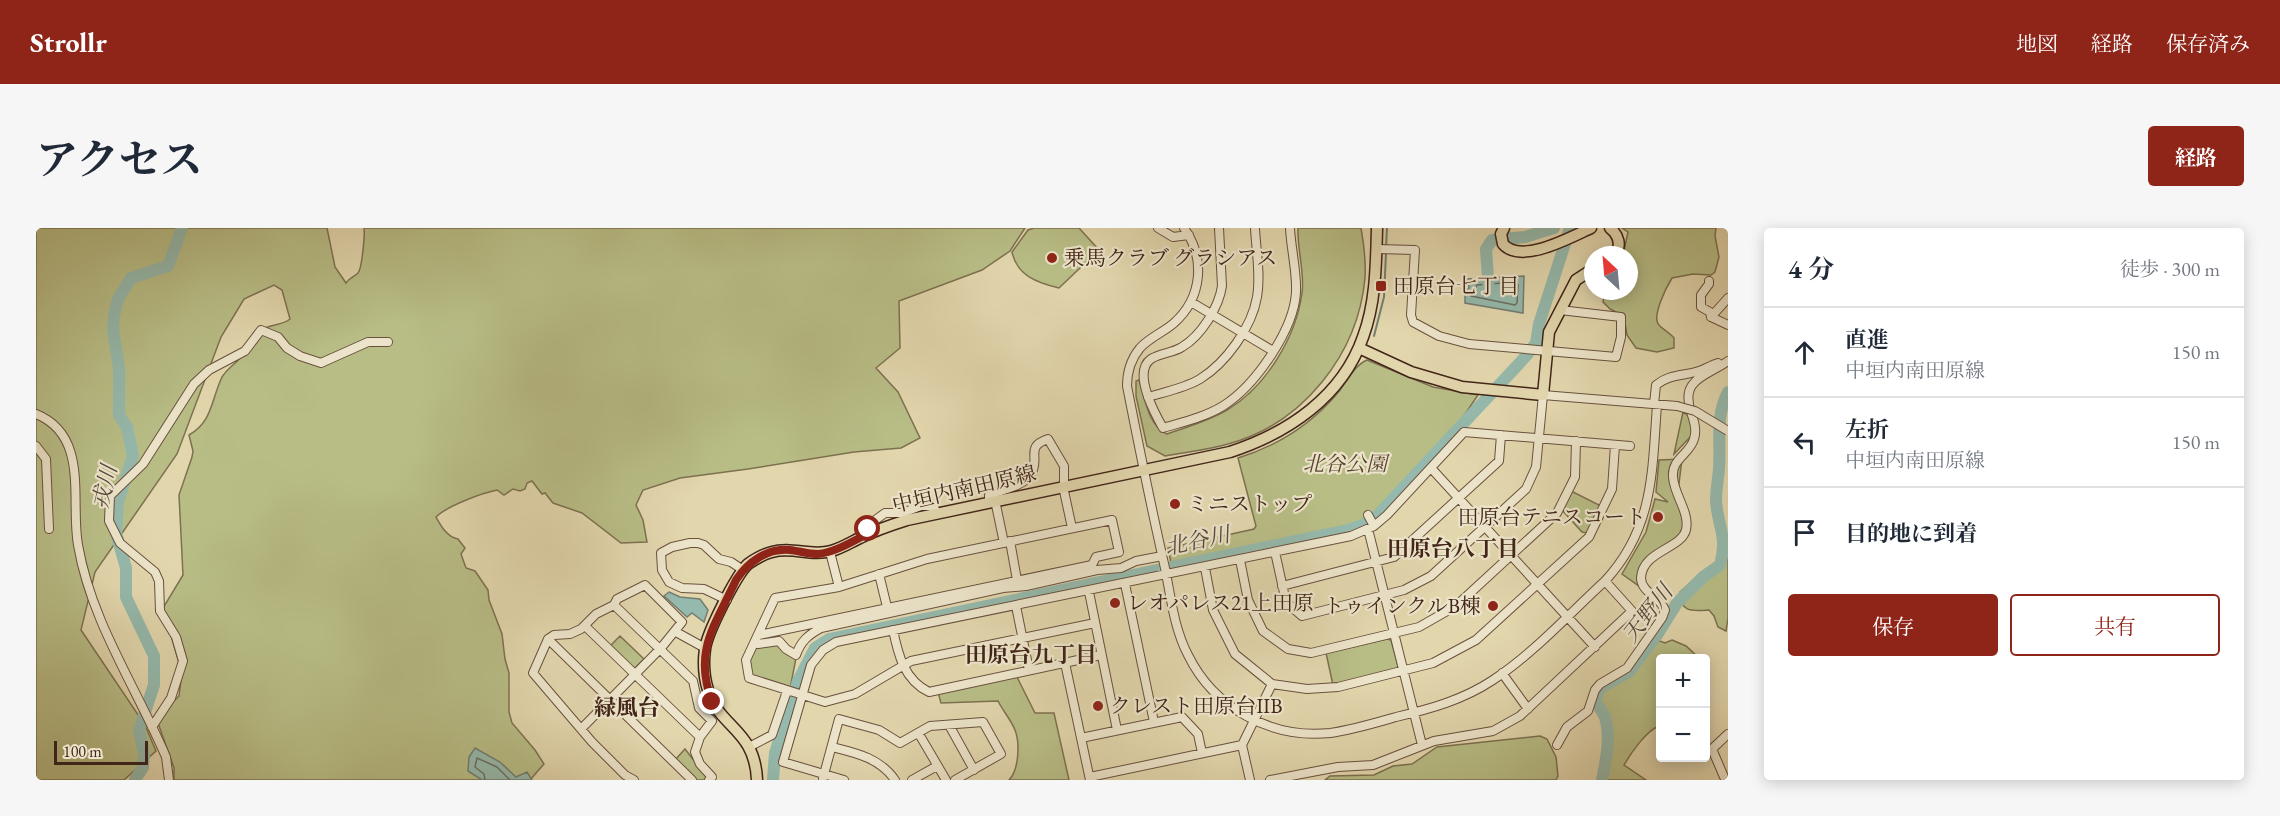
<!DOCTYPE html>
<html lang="ja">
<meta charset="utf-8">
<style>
:root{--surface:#fff;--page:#f6f6f7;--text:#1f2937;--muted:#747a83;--line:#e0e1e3;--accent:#8f2418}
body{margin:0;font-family:"EB Garamond","Noto Serif JP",serif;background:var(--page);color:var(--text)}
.controls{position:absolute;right:18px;bottom:18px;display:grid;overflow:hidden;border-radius:6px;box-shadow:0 3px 15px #0003}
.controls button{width:54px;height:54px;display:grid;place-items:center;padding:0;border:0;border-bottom:2px solid var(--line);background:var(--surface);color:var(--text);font:30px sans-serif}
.compass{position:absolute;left:1548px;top:18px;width:54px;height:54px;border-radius:50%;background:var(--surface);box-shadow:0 3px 15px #0003;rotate:334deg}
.scale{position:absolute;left:18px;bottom:15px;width:94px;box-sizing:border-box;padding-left:6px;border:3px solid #422519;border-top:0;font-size:16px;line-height:21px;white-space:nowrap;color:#422519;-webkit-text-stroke:4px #ece4ca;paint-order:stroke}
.stop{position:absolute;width:18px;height:18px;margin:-14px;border:4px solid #8f2418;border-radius:50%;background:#fff}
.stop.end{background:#8f2418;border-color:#fff;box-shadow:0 2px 6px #0008}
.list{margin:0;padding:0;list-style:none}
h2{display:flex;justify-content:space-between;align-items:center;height:78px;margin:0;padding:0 24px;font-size:26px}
h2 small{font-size:20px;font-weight:400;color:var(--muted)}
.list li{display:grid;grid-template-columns:39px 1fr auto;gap:18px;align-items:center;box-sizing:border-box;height:90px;padding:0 24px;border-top:2px solid var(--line)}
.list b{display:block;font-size:22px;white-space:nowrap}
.list p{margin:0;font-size:20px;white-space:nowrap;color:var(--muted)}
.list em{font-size:20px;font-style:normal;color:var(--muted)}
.actions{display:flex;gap:12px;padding:18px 24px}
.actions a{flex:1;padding:14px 0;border:2px solid var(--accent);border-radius:6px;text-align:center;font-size:21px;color:var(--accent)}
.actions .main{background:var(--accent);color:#fff}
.icon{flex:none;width:33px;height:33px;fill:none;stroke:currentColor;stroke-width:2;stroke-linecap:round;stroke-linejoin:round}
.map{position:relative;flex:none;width:1692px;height:552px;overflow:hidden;border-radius:6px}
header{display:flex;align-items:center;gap:36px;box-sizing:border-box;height:84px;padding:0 30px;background:var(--accent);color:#fff}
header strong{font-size:28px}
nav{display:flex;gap:33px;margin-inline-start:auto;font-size:21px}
.intro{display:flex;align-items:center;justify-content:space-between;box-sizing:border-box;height:144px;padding:0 36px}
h1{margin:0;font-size:42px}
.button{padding:15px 27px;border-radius:6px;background:var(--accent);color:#fff;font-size:21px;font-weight:700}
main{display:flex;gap:36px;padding:0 36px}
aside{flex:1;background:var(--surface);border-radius:6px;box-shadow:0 3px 15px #0003}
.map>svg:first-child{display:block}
.green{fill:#b8bd86;stroke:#7d7150;stroke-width:1.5}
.water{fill:#95b9ac;stroke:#747e71;stroke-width:1.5}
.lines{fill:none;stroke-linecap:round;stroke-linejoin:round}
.shore{stroke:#6c6f62;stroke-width:1.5}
.stream{stroke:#747e71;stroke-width:2}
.river{stroke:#95b9ac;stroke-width:12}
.minor-casing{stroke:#6a513e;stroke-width:10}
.major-casing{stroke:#422519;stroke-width:13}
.minor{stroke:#ece4ca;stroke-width:8}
.major{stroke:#e2d6ad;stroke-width:10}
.minor-bridge-casing{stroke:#6a513e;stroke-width:10;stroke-linecap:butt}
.minor-bridge{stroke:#ece4ca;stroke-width:8}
.route{stroke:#8f2418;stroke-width:8}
.poi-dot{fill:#8f2418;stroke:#ece4ca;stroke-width:2}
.labels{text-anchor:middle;stroke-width:4.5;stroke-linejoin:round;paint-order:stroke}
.poi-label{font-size:21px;fill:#422519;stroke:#ece4ca;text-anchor:start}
.park-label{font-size:21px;font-style:italic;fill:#5a432f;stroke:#ece4ca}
.street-label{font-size:21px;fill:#422519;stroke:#ece4ca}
.water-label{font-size:22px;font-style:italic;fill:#574a3e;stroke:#ece4ca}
.neighbourhood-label{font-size:22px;font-weight:bold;fill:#422519;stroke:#ece4ca}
</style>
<header>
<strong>Strollr</strong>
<nav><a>地図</a><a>経路</a><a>保存済み</a></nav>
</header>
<div class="intro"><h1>アクセス</h1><a class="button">経路</a></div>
<main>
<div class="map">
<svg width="1692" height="552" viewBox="0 0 1692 552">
<rect width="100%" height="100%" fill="#e2d6ad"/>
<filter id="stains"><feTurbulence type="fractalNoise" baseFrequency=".00333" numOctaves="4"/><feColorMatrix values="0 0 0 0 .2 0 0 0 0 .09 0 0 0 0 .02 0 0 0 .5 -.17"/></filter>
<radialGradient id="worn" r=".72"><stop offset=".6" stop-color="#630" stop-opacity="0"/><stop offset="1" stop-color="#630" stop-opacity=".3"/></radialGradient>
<!-- green -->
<path class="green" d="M0 0H291L299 39 310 55C313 50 318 49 322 45 326 41 329 6 328 0H989L974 23 946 42 863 73 864 120 840 140 862 164 884 210 865 220 818 224 712 241 644 250 607 262 600 277 607 292 611 314 585 315 546 285 517 275 509 265 506 266 496 253 491 255 489 261 484 263 477 261 468 267 461 262C446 265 411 278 400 289 405 298 411 309 422 311L429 320 425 326 430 340 439 343 452 362 453 372 466 406 469 431 473 445V484L476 495 499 522 508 536 494 552H138V540L122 495 129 482 143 468 146 445 127 380 147 347 143 267 156 229 157 223 153 207C177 193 175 172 186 149 191 141 199 136 205 129 212 121 217 109 224 103 232 96 246 98 254 91L246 62 238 57 208 71 185 109 141 226 59 344 45 402 109 497 120 523 88 552H0Z
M998 0H1043L1063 22 1023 60C1002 55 981 48 976 24L992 2Z
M1262 0H1325C1328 17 1330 33 1329 50 1322 126 1267 196 1192 216 1172 222 1150 224 1129 228L1111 218 1100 168V153L1103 152C1109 170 1112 198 1131 206 1151 199 1172 193 1191 182 1230 159 1260 109 1266 65 1269 45 1261 21 1262 0Z
M1586 0H1680L1679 8 1683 29 1679 44 1675 47 1657 46 1636 50C1631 58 1615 89 1623 97 1626 101 1633 104 1638 110V120L1621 124 1600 120 1591 107 1588 88 1574 81 1567 74 1569 63H1593V27H1587L1592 4Z
M1331 132 1397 159 1442 167 1421 198 1347 278 1335 288 1313 299 1135 335 1132 320 1218 301 1220 298 1202 230C1241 218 1274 197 1300 167 1311 155 1317 138 1331 132Z
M1647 184 1654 189 1657 206 1638 226Z
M1646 231 1641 272 1648 297 1645 308 1617 325 1603 358 1586 346 1610 304 1619 271 1632 274 1620 264 1623 232Z
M1535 263 1565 278 1551 305 1546 304 1526 282Z
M1692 313V390L1690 403 1682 399 1678 388 1673 382C1656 383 1644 385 1644 364L1655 354 1682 335 1686 314Z
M584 408 608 431 598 441 574 418Z
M1351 411 1355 412 1362 438 1361 442 1297 457 1290 425Z
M1636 412 1650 418 1663 430H1624V495L1623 498C1610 503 1595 525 1588 537L1610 552H1567C1574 533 1581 506 1571 486 1569 482 1564 478 1562 475V466L1596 444 1615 419 1624 413 1629 415Z
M739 416 760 430 754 461 715 448 713 432 720 420Z
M981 449 999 485H1018L1033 552H973C983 542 984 515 979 502 975 492 967 483 962 473L905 475 902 464Z
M1504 508 1511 511 1520 529 1522 548 1520 552H1289L1294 548 1338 547 1357 538 1376 536 1401 519Z
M649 521 670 548 669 552H660L639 532Z"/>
<!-- water -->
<path class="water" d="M1488 48 1487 85 1429 75V63L1433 60 1432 51Z
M633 364 644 369 664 371 672 382 668 394 656 385 651 389 628 368Z
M439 520 464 534 480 549 491 544 496 552H446L432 543 433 529Z"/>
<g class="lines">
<!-- shore -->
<path class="shore" d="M1479 54 1482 57 1481 75 1479 77 1435 68 1441 57Z
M449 552 448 546 439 539 441 530 461 539 474 552"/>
<!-- stream -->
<path class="stream" d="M1350 20 1351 0
M1338 108 1348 69 1350 25"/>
<!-- river -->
<path class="river" d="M1453 64 1450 21 1456 12 1489 9 1518 0
M99 552 107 539 108 526 103 502 118 457V428L90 369V340L80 305 82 274 97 228 91 199 83 187V140L77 101 78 87 82 71 95 50 132 38 146 0
M737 552 739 525 762 453 779 420 793 411 1312 302 1327 297 1341 288 1491 127 1500 115 1503 96 1534 0
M1566 552C1570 532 1575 509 1569 489 1566 483 1562 478 1559 472L1564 460 1593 444 1621 407 1641 375 1667 349 1684 337C1692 308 1682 300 1680 273 1680 262 1682 252 1683 241 1685 214 1679 188 1692 164"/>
<!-- minor casing -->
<g class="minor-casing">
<path id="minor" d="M1122 0 1137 9 1153 7
M1148 0C1170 31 1166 70 1138 95 1128 104 1114 109 1104 120 1095 131 1091 143 1091 158 1103 219 1115 279 1129 340 1135 370 1138 400 1152 427 1178 480 1235 511 1294 505 1316 502 1339 495 1360 489 1394 481 1427 472 1457 452 1498 425 1533 386 1569 353 1618 300 1616 244 1621 177
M1183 0 1186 58C1183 79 1165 108 1146 119 1137 125 1124 125 1115 131 1096 144 1119 186 1127 200 1147 194 1169 189 1187 178 1219 158 1258 102 1260 64 1261 44 1255 21 1254 0
M1341 21 1379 22 1375 87 1377 94 1403 108 1433 116 1580 129 1585 109V89L1524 82
M1673 53V56L1665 67V79L1674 84 1675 89
M1692 70 1675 89 1692 97
M1155 74 1237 123
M1112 169C1129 164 1149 160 1164 151 1190 135 1216 99 1221 69 1225 47 1220 22 1219 0
M1618 176 1620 157C1633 146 1648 148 1663 143 1669 141 1675 137 1682 135
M0 186C54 208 34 273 42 317 55 393 100 459 130 529L133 552
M0 218 10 231 13 301
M1395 240 1559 419
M953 274V267C966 262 988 258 995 246 1005 230 988 219 1012 211L1028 238V263L1036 300
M960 277 968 315
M1332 287 1338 298
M1332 301 1386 517
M833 305 831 298 849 285H866L885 278H898L900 285
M974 313 981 352
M794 324 803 359
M1239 324 1250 374 1266 388 1368 362 1395 348 1490 261 1500 239 1507 167 1641 178
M1204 332 1212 372 1227 403 1252 421 1275 425 1383 399 1420 378 1521 285 1539 249 1540 213
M1169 340 1177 382 1199 426 1236 456 1271 461 1302 459 1397 435 1440 412 1553 309 1576 261 1579 217
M843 346 851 379
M1089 356 1118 494
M1246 358 1358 329 1463 233 1465 207
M1053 364 1081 502
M691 372 668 361 646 360 633 354 626 342 625 325 636 319 654 315H662L668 317 683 331 695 334 707 342
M578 377 657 453 663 480 676 493 664 509
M980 378 993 442
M549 398 664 509 659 524 664 536 676 549 673 552
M857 402C862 426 868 452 893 464L1065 427
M640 404 669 420
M723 407 1056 337 1060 329 1083 324 1076 292 891 331 803 359 739 370 710 432 713 450 789 474 819 466 875 433 1059 395
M512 411 656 552
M722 416 743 413 750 421 760 427C765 413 772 407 785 400L967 360 990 358 1061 342 1085 340 1100 333 1121 329
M1029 435 1054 552
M1466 445 1492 481
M913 497 938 542
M116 499 135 470 147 433 140 409 124 383 123 353 119 344 84 315 73 293 74 268 107 236 158 156 173 142 209 123 225 102 242 109 251 120 264 128 285 135 332 114H352
M545 501 625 420 646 394 609 357 581 371 578 377 560 386 545 401 534 406 518 407 512 411 497 445 556 514 589 547 598 552
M883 506 910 552
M1045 510 1146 489 1162 506 1166 525
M1206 517 1214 552
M1521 517 1531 499 1552 483 1559 462 1564 456 1591 440 1626 390 1629 382C1625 370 1605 364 1605 350 1606 323 1645 321 1650 302 1654 284 1638 267 1637 249 1635 231 1654 226 1658 211 1661 202 1658 193 1655 184 1644 151 1669 149 1692 133
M713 519 736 507 751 463
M796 519C820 525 844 530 859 552
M1054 549 1206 517 1236 456
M1688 549 1676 521 1692 506
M787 550 803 491 843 502 864 515 894 498 947 494 965 526 919 552
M808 552 747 534 775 437 787 422 800 414 1315 308 1338 298 1351 287 1428 204 1594 218
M876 552 901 538
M1234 552 1302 539 1337 537 1398 513 1457 503 1484 488 1596 383 1569 353"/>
</g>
<!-- major casing -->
<g class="major-casing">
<path id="major" d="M1468 0 1465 6 1467 16C1485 37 1535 9 1555 0
M1574 0C1583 7 1585 17 1580 27
M1323 120 1375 144 1426 159 1507 167 1513 104 1540 52 1557 41
M721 552C719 501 683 500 672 462 668 449 667 435 669 421 671 405 700 347 712 336 719 331 728 326 736 324 756 318 775 329 795 323 806 320 815 314 824 310 840 302 855 297 871 292L1194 224C1252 205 1306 169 1327 109 1340 74 1340 36 1341 0"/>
</g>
<!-- minor -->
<use href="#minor" class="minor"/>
<!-- major -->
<use href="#major" class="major"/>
<!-- minor-bridge casing -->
<g class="minor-bridge-casing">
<path id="minor-bridge" d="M1641 178 1659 183 1692 203"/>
</g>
<!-- minor-bridge -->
<use href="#minor-bridge" class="minor-bridge"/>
</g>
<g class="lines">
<!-- route -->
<path class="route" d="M676 474C657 422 679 398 700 352 712 334 731 320 754 322 763 323 772 326 782 326 800 324 817 313 833 305L832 301"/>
</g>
<!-- markers -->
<g class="poi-dot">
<circle cx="1016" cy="30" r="6"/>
<rect x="1339" y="52" width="12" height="12" rx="3"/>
<circle cx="1139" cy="276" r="6"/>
<circle cx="1622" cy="289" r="6"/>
<circle cx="1079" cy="375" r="6"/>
<circle cx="1457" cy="378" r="6"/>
<circle cx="1062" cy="478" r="6"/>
</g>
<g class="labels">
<!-- poi labels -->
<g class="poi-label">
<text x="1028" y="37">乗馬クラブ グラシアス</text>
<text x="1357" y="65">田原台七丁目</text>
<text x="1151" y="283">ミニストップ</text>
<text x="1610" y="296" text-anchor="end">田原台テニスコート</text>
<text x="1091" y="382">レオパレス21上田原</text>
<text x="1445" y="385" text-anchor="end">トゥインクルB棟</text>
<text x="1074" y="485">クレスト田原台ⅡB</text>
</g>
<!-- park labels -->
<g class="park-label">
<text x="1309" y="243">北谷公園</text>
</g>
<!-- street labels -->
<g class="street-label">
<text transform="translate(928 261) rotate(-13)" y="7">中垣内南田原線</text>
</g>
<!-- water labels -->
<g class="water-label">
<text transform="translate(68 259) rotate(-77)" y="8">戎川</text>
<text transform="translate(1161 312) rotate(-12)" y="8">北谷川</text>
<text transform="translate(1611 385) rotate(-52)" y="8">天野川</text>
</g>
<!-- neighbourhood labels -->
<g class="neighbourhood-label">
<text x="1417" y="328">田原台八丁目</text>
<text x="995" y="434">田原台九丁目</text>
<text x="591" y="487">緑風台</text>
</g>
</g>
<rect width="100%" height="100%" filter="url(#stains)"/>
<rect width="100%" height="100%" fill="url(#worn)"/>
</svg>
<div class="controls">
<button>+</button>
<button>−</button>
</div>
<svg class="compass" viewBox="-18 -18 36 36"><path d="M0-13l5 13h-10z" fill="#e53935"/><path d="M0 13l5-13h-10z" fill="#747a83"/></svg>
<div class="scale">100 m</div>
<div class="stop" style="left:832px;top:301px"></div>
<div class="stop end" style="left:676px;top:474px"></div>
</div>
<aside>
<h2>4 分<small>徒歩 · 300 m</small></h2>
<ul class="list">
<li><svg class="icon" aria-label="ahead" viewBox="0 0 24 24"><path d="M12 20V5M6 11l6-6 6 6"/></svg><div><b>直進</b><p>中垣内南田原線</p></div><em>150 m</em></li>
<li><svg class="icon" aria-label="left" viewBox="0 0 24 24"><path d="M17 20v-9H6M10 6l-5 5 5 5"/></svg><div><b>左折</b><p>中垣内南田原線</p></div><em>150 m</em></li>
<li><svg class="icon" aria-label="arrive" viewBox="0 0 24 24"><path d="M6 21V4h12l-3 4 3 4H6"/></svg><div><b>目的地に到着</b></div></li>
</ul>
<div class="actions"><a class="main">保存</a><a>共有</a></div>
</aside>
</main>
